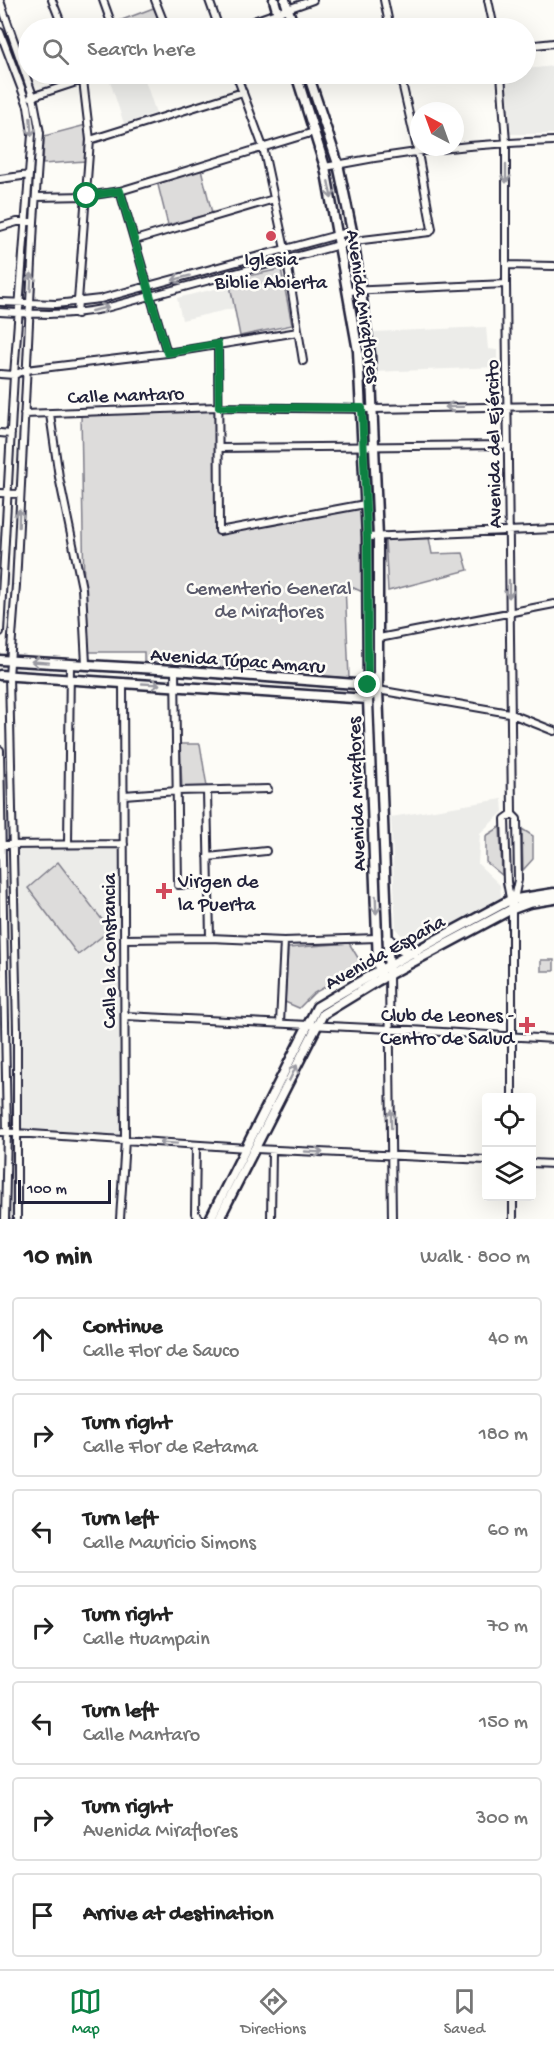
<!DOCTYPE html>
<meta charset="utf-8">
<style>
:root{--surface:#fff;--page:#f2f2f2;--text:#222;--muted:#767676;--line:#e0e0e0;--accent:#0b8043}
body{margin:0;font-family:"Gochi Hand",sans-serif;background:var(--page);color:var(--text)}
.controls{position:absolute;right:18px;bottom:18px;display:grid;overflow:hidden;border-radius:6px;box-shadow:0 6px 24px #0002}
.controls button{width:54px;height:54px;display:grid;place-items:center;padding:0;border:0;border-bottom:2px solid var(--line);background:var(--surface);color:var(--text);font:30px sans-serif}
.compass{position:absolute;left:410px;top:102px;width:54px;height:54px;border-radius:50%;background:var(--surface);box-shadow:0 6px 24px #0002;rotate:319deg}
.scale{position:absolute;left:18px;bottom:15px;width:93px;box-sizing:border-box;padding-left:6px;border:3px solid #22223b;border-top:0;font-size:16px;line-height:21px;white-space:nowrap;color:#22223b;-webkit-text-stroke:4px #fdfcf7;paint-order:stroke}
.stop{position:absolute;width:18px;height:18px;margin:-14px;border:4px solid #0b8043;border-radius:50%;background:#fff}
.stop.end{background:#0b8043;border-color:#fff;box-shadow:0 2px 6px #0008}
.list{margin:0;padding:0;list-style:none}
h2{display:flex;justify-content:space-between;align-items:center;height:78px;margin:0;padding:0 24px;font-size:26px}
h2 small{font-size:20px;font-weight:400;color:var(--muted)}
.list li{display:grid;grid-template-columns:39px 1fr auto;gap:18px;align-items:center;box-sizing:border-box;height:84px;margin:0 12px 12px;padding:0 12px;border:2px solid var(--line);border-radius:6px}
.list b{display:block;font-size:22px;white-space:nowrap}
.list p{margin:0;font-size:20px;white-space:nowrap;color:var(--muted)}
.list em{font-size:20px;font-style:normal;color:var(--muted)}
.icon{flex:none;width:33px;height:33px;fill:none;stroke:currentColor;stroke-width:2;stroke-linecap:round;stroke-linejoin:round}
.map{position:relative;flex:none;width:554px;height:1219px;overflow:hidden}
.search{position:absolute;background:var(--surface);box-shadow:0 6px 24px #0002;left:18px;right:18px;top:18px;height:66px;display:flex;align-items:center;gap:15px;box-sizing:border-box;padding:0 21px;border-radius:33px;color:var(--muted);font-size:22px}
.sheet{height:750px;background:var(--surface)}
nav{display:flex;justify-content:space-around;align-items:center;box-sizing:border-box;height:84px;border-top:2px solid var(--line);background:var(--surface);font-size:16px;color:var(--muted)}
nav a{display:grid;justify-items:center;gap:3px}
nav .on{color:var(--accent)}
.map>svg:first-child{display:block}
.built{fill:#ecece9}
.green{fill:#dddcdb;stroke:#807f8b;stroke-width:1.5}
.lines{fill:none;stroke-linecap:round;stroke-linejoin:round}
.minor-casing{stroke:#22223b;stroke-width:10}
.major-casing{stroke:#22223b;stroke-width:13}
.minor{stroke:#fdfcf7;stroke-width:6}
.major{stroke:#fdfcf7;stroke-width:8}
.oneway{stroke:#9a9aa2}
.route{stroke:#0b8043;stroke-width:8}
.poi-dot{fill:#d1495b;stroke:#fdfcf7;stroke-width:2}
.labels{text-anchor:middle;stroke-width:5;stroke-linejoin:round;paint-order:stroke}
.poi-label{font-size:20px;fill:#22223b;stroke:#fdfcf7}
.street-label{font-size:20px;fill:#22223b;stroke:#fdfcf7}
.park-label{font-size:20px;fill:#5a5a6b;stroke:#fdfcf7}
</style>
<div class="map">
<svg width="554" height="1219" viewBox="0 0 554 1219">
<rect width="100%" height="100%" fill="#fdfcf7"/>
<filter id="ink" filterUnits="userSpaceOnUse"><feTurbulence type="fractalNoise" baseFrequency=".0167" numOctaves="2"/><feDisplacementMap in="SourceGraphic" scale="12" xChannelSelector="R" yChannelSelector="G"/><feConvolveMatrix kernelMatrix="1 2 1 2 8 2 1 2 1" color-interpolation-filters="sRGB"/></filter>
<g filter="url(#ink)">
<!-- built -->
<path class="built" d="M554 66V134H510L506 74H526V69Z
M122 74H143L156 113 124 124 109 78Z
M231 285 235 308 182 320 177 298Z
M486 327 488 349 497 350V367L374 372 373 332Z
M502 799 503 812 480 833 478 864 500 885 501 897 411 946 396 929 391 817Z
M124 844 125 1140 19 1131 13 845Z"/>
<!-- green -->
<path class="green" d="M156 7 163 28H116L114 23Z
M86 125 85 161 43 164 44 136Z
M201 169 212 213 168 225 157 181Z
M281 269 292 325 240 336 229 280Z
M218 407 219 530 365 504 367 594 345 584 349 678 144 668V652H85L81 412Z
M429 538 432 554 463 553 468 570 388 591 385 539Z
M180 744H200L207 787 182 788Z
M500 827 502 875 486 862V836Z
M522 829 533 836V859L523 870Z
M58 862 110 930 78 955 28 888Z
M349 943 363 966 314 993 299 1008 285 1002 288 948Z
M541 960H554V971H541Z
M10 1139 16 1140 14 1219H9Z"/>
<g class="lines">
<!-- minor casing -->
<g class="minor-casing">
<path id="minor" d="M52 0 63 28
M103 0 113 28
M155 0 166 28
M209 0 219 28
M384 0 390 28
M488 0 494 28
M0 1 33 96 40 133 34 222 16 585 9 676 17 1030V1219
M234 28 313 0
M0 32 28 106 32 134 14 375 0 632
M526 46 554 43
M236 74 263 147 285 249 303 361
M501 74 506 142V284L512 814 517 819 518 880 513 903
M31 97 101 74
M90 140 243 92
M325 167C400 152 478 143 554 141
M0 179 29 175
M120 191 167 353
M36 197 87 196 120 191 314 132
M0 227 17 222H34
M135 240 274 199
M506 265 554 266
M348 291 506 284
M0 302 56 304 100 299 352 231
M0 312C36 314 66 316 102 309L354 241 430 232 432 229 418 153 400 74
M77 314 90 140 83 80 81 74
M218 344 219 531 365 504
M0 374 14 375 26 370 167 353 298 332
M24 414 218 407 372 409 554 406
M50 414 59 477 82 588 86 664
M0 433 11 434
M219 448 508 445
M0 493 20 494
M367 537 554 529
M379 638 554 604
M175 670 178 885 209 884
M378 690 509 713 554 731
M0 750 7 1132 5 1219
M207 791 210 938
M124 795 177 791 268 789
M512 814 505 819 507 882 512 909V1098
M68 844 70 664
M2 845 124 844
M208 857 266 851
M124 939 210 938 284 941 377 938
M389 975 392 1219
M125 1016 411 1030 554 1039
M280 1023 284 941
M0 1132 247 1148
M196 1145 195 1213 200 1219
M256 1149 486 1160
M532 1163 554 1164
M513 1196V1219
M120 1219 125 1140 123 682
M271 1219 272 1150"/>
</g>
<!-- major casing -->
<g class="major-casing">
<path id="major" d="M274 0 282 28
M285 0 294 28
M296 74 325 167 358 351 367 537 368 699 378 964 381 979
M308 74 338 164 352 231 370 354 378 537V690L389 975
M0 660 175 670 368 685 373 687
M0 675 368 699 371 696
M387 937 398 948 414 953
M210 1219 317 1007 373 974 510 900 554 893
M219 1219 323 1014 377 981 510 910 529 903 554 899"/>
</g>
<!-- minor -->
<use href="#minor" class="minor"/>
<!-- major -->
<use href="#major" class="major"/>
</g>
<!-- one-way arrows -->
<defs><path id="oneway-shaft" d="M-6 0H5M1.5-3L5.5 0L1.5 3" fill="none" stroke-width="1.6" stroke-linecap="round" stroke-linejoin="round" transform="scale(1.5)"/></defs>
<g class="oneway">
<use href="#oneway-shaft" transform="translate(31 127) rotate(86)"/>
<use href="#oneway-shaft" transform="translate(506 174) rotate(90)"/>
<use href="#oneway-shaft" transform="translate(330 190) rotate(79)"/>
<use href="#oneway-shaft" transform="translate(181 278) rotate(165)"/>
<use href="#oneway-shaft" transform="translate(31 282) rotate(-87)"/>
<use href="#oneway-shaft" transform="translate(100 309) rotate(-13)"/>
<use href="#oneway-shaft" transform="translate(454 407) rotate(179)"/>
<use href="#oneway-shaft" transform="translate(19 518) rotate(-88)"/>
<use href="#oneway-shaft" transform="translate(509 589) rotate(90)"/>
<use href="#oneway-shaft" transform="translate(40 662) rotate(-176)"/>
<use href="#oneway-shaft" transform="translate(151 684) rotate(3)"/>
<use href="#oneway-shaft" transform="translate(376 905) rotate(88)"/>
<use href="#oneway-shaft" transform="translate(293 1073) rotate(-64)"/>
<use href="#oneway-shaft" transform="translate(391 1119) rotate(-91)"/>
<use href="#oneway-shaft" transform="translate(168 1143) rotate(-176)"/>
<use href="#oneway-shaft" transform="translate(314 1152) rotate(3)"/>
</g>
</g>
<g class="lines" filter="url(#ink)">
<!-- route -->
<path class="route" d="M87 196 120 191 167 353 218 344 219 407 362 408 367 537 368 685"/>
</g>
<!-- markers -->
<g class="poi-dot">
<circle cx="271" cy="236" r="6"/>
<path d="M161 882h6v6h6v6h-6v6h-6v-6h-6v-6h6z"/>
<path d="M524 1016h6v6h6v6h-6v6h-6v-6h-6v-6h6z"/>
</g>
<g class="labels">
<!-- poi labels -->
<g class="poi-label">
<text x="271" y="265">Iglesia<tspan x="271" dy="23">Biblie Abierta</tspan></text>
<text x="178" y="887" text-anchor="start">Virgen de<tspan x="178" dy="23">la Puerta</tspan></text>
<text x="514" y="1021" text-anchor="end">Club de Leones -<tspan x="514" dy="23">Centro de Salud</tspan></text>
</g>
<!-- street labels -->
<g class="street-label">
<text transform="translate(365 306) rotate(82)" y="7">Avenida Miraflores</text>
<text transform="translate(126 394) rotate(-2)" y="7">Calle Mantaro</text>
<text transform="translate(492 444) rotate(-91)" y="7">Avenida del Ejército</text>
<text transform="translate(238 659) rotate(4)" y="7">Avenida Túpac Amaru</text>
<text transform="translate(355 794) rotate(-92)" y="7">Avenida Miraflores</text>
<text transform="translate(108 951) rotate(-90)" y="7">Calle la Constancia</text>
<text transform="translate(384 951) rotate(-29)" y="7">Avenida España</text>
</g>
<!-- park labels -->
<g class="park-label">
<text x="269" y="594">Cementerio General<tspan x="269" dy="23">de Miraflores</tspan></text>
</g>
</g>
</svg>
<div class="controls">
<button><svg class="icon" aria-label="locate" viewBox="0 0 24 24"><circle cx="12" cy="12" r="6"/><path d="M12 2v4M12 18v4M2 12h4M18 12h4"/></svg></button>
<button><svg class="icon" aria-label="layers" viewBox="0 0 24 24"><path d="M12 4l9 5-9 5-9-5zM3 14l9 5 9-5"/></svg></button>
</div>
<svg class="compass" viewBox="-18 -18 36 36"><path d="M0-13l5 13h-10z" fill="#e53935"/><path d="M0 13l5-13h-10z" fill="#767676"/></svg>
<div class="scale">100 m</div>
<div class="stop" style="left:87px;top:196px"></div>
<div class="stop end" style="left:368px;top:685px"></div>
<div class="search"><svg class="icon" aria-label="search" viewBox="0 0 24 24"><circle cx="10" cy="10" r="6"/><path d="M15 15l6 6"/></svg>Search here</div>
</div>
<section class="sheet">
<h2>10 min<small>Walk · 800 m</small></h2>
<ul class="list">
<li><svg class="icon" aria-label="ahead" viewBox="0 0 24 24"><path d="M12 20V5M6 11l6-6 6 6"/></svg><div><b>Continue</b><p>Calle Flor de Sauco</p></div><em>40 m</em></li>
<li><svg class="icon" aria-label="right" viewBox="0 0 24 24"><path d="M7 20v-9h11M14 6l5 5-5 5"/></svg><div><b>Turn right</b><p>Calle Flor de Retama</p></div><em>180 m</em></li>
<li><svg class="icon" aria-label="left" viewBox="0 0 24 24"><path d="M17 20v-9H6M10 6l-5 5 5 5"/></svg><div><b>Turn left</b><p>Calle Mauricio Simons</p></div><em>60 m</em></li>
<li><svg class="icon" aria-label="right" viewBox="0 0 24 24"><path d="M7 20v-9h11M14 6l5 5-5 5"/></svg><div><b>Turn right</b><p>Calle Huampain</p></div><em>70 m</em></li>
<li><svg class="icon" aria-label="left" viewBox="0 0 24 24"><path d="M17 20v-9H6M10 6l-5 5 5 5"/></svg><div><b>Turn left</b><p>Calle Mantaro</p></div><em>150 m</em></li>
<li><svg class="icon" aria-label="right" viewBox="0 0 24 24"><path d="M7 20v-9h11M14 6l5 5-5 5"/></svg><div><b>Turn right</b><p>Avenida Miraflores</p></div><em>300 m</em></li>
<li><svg class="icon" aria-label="arrive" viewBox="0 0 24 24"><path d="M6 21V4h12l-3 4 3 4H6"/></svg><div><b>Arrive at destination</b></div></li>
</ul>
</section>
<nav>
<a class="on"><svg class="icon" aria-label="map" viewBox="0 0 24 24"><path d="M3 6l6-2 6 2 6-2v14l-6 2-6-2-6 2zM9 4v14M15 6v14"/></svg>Map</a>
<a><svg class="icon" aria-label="directions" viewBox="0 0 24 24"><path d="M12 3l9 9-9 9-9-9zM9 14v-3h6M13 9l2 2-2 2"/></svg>Directions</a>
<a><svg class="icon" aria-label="saved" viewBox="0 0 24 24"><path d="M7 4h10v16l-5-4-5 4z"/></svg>Saved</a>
</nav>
